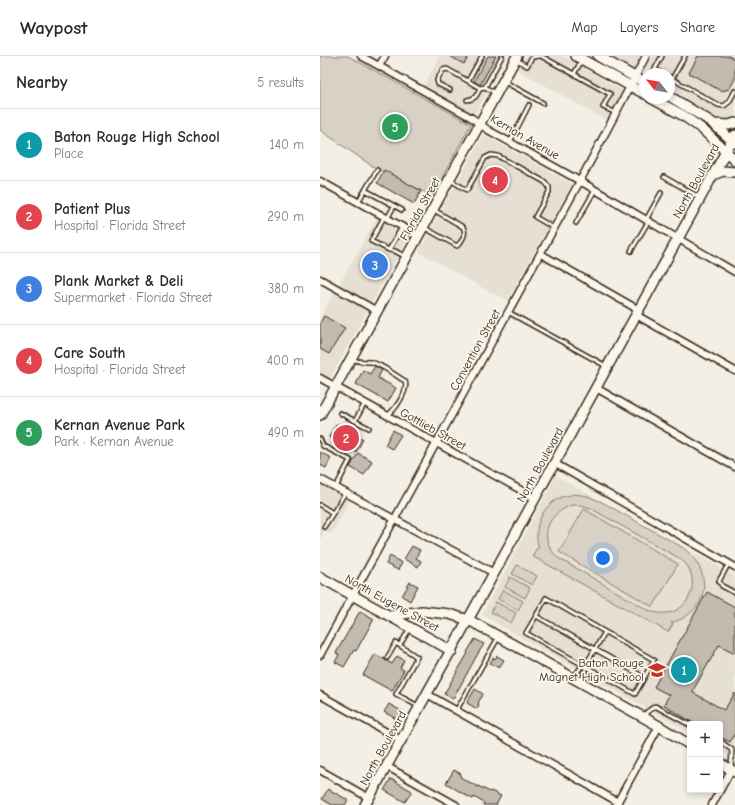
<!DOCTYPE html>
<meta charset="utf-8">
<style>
:root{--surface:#fff;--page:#f7f7f7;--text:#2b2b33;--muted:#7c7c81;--line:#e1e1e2;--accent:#c8321e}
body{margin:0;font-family:"Comic Neue",sans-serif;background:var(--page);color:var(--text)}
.controls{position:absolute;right:12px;bottom:12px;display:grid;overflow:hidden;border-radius:4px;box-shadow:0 2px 6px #0003}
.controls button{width:36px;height:36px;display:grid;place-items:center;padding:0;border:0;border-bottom:1px solid var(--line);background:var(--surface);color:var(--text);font:20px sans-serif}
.compass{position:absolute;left:319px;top:12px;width:36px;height:36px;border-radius:50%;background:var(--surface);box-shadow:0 2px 6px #0003;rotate:301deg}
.you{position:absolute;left:283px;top:502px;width:14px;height:14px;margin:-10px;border:3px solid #fff;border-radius:50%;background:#1a73e8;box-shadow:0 0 0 6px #1a73e833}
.badge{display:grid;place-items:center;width:26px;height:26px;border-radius:50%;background:var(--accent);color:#fff;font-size:13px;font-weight:700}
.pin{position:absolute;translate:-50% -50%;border:2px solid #fff;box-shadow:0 1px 4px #0006}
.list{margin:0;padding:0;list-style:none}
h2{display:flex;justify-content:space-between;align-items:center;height:52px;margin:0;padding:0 16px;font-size:17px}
h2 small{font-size:13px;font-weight:400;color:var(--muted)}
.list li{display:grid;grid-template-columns:26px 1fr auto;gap:12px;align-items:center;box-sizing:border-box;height:72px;padding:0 16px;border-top:1px solid var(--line)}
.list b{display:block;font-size:15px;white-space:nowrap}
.list p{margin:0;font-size:13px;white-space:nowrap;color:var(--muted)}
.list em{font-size:13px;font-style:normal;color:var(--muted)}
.map{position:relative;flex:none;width:415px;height:749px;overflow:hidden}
header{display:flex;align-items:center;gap:24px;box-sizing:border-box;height:56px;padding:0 20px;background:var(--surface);border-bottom:1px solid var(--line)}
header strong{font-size:19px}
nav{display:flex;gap:22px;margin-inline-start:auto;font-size:14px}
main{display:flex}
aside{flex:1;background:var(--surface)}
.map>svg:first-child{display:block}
.built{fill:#e5dfd4}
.green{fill:#d8d1c6;stroke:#8a7e72;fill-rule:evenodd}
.building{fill:#c3bbb0;stroke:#3b2a1e}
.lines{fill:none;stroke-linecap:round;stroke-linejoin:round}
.lane-casing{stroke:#3b2a1e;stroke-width:6}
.street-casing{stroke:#3b2a1e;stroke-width:9}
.secondary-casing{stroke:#3b2a1e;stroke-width:12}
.lane{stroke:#fbf7ec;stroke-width:3}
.street{stroke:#fbf7ec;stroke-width:6}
.secondary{stroke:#fbf7ec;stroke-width:9}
.labels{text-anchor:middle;stroke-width:3.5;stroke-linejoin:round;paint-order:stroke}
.street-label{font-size:12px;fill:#3b2a1e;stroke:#fbf7ec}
.poi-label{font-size:12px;fill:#3b2a1e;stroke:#fbf7ec;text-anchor:end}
</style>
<header>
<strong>Waypost</strong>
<nav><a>Map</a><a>Layers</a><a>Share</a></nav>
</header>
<main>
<aside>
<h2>Nearby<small>5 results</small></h2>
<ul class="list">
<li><span class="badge" style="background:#0f9aa8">1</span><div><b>Baton Rouge High School</b><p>Place</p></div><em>140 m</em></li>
<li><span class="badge" style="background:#e0444e">2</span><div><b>Patient Plus</b><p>Hospital · Florida Street</p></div><em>290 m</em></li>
<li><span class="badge" style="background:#3f7fe0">3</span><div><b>Plank Market &amp; Deli</b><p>Supermarket · Florida Street</p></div><em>380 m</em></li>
<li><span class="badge" style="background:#e0444e">4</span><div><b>Care South</b><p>Hospital · Florida Street</p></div><em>400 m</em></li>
<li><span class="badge" style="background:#2e9e5b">5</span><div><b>Kernan Avenue Park</b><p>Park · Kernan Avenue</p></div><em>490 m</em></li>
</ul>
</aside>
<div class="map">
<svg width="415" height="749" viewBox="0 0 415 749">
<rect width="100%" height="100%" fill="#f3efe4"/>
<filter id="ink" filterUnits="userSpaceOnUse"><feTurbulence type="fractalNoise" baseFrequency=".025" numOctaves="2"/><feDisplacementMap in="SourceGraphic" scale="8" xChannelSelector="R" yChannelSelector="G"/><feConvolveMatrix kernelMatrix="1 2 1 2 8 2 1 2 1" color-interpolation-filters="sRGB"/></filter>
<g filter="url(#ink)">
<!-- built -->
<path class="built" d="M120 0H187L154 60 103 31Z
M206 0H243L307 37 291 67 198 14Z
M287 0H415V60L411 64H402L394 61 349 34V18H325V20Z
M164 79 252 128 188 244 170 236 99 196 130 138Z
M58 160 89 180 10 322 0 317V262Z
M236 420 415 520V702L400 694V668H370V677L162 559Z
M0 426 31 443 11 478 5 475 0 483Z"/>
<!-- green -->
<path class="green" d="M0 0H28L151 68 112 140 52 110 0 74Z
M255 438 267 440 282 446 362 491C394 515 391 555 351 567L353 568 348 576 212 500 217 492H219C212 472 222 449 242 441 246 440 251 439 255 438ZM252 449H261L270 452 359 502C362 505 366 507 368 511 379 529 368 555 347 557 340 558 334 556 328 554L238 502C217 482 227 458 252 449Z
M264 453 358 508 333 551 239 496Z
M197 509 217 520 212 529 192 518Z
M190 521 210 532 205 542 185 531Z
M183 534 203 545 198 554 178 543Z
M176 546 196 557 191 567 171 556Z"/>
<!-- building -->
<path class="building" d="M129 0H149L144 8Z
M168 0H176L160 29 154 25Z
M378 0H409L415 4V23L409 33 401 35 369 17Z
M64 114 101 135 94 148 57 127Z
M4 260 25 272 9 298 0 293V267Z
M55 310 62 314 58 322 76 332 68 346 36 328 43 314 50 318Z
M17 368 43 383 36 396 9 381Z
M73 374 81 379 72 393 65 389Z
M0 396 11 402 6 412 0 409Z
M38 397 52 405 44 419 30 411Z
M92 490 100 494 96 502 101 505 98 511 84 503Z
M70 500 82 507 78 514 66 508Z
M90 526 98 530 90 545 82 540Z
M387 536 415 551V597L399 589 372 636 404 654 415 637V677L410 686 400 681V668H375L344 649 349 639 334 631Z
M40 555 54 563 36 595 34 594 24 611 15 606 19 599 16 597Z
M155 583 164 588 156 601 133 643 124 638 148 597 147 596Z
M55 598 72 608 77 600 84 604 80 612 84 614 72 635 43 619Z
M177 600 184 604 179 612 170 607 173 602 175 603Z
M155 633 163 638 158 647 159 648 157 653 147 647Z
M69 648 83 656 78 664 64 656Z
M134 714 141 718 140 721 158 731V730L170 736 171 735 181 740 176 749H163L164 747 154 741 153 743 145 739 126 727Z
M71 723 92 735 85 746 64 734Z
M8 733 28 744 25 749H12L2 743Z"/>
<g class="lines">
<!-- lane casing -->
<g class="lane-casing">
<path id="lane" d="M221 0 290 38 283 51 296 57
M342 0 335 13 343 18
M197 4 207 10 212 1 219 0
M254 18 262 4
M349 21 398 49 404 50 409 46 415 35
M352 23 365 0
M148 25 162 0
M185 26 223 47
M165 31 182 0
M130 34 118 28 117 24 123 14 127 13 160 32 165 31 175 37
M147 44C155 43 157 40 160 32
M190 86 209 49
M344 121 379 141
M130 124 147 134 165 102 171 99 178 100 225 126 229 131V136L215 161 234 172
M45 134 82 154
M38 146 57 114
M64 161 51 185 69 194 82 171
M67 163 74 150
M326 164 341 137
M256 167 275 134
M105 172 137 190C142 186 147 177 143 171L114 154
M69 194 75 195 86 201
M311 195 328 166
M188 256 286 310
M32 303C40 307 42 305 51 306 61 308 76 320 85 325 89 334 75 354 67 360
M20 357 35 365 45 347
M35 365 49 372
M0 383 3 390 30 404 16 431
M0 449 13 457 4 471
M13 457 25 437
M409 507 399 525 402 530 415 537
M216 560 226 542 285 576
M80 589 90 572
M67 602 76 587 97 601 76 638 98 650
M265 610 285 576 334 604 315 638 206 577 216 560 324 621
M254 621 261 611 265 610 266 615 261 624
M136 655 178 582
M324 659 327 656 335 650 370 669
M400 685 412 694 411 712"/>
</g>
<!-- street casing -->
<g class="street-casing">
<path id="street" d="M41 0 152 62 168 74 260 125 415 216
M59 10 65 0
M0 125 99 180
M221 198 319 254
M0 223 57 255
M316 259 415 315
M0 322 215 442
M276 332 415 411
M234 407 415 511
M0 423 174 517
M0 599 260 125 326 0
M107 638 298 746
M0 639 81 684
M66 710 136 749
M0 714 49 742
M296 749 339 670
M392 749 411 714"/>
</g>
<!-- secondary casing -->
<g class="secondary-casing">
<path id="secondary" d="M256 0 325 38
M278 0 325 27
M349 40 390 65 415 87
M331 42 364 60 382 73 415 104
M394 68 409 69 415 67
M393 119 403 115 415 116
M0 359 197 0
M0 521 132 595
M71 560 102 555 129 558 149 564 339 670 370 689
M400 707 415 716
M45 749 174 517 415 79"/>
</g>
<!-- lane -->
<use href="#lane" class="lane"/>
<!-- street -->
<use href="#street" class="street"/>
<!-- secondary -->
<use href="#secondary" class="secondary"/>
</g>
</g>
<!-- icons -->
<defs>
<g id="school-bare" transform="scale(1.38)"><path d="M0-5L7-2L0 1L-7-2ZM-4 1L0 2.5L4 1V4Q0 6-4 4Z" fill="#c8321e" stroke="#fbf7ec" stroke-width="2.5" paint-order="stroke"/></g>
</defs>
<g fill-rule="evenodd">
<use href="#school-bare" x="337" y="614"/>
</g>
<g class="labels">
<!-- street labels -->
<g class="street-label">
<text transform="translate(205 81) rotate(30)" y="4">Kernan Avenue</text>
<text transform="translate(376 125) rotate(-61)" y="4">North Boulevard</text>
<text transform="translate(100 153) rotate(-61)" y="4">Florida Street</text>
<text transform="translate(155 294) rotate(-61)" y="4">Convention Street</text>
<text transform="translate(113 373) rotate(29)" y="4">Gottlieb Street</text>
<text transform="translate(220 409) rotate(-61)" y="4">North Boulevard</text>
<text transform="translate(72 547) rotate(29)" y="4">North Eugene Street</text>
<text transform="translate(63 692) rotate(-61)" y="4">North Boulevard</text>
</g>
<!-- poi labels -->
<g class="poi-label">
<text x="324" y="611">Baton Rouge<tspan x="324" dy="14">Magnet High School</tspan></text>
</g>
</g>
</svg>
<div class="controls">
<button>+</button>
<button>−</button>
</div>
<svg class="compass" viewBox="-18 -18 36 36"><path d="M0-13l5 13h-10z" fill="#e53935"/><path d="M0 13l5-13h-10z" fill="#7c7c81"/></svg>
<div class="you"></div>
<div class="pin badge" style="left:364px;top:614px;background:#0f9aa8">1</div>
<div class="pin badge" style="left:26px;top:382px;background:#e0444e">2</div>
<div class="pin badge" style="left:55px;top:209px;background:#3f7fe0">3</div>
<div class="pin badge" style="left:175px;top:124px;background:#e0444e">4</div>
<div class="pin badge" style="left:75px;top:71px;background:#2e9e5b">5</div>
</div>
</main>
